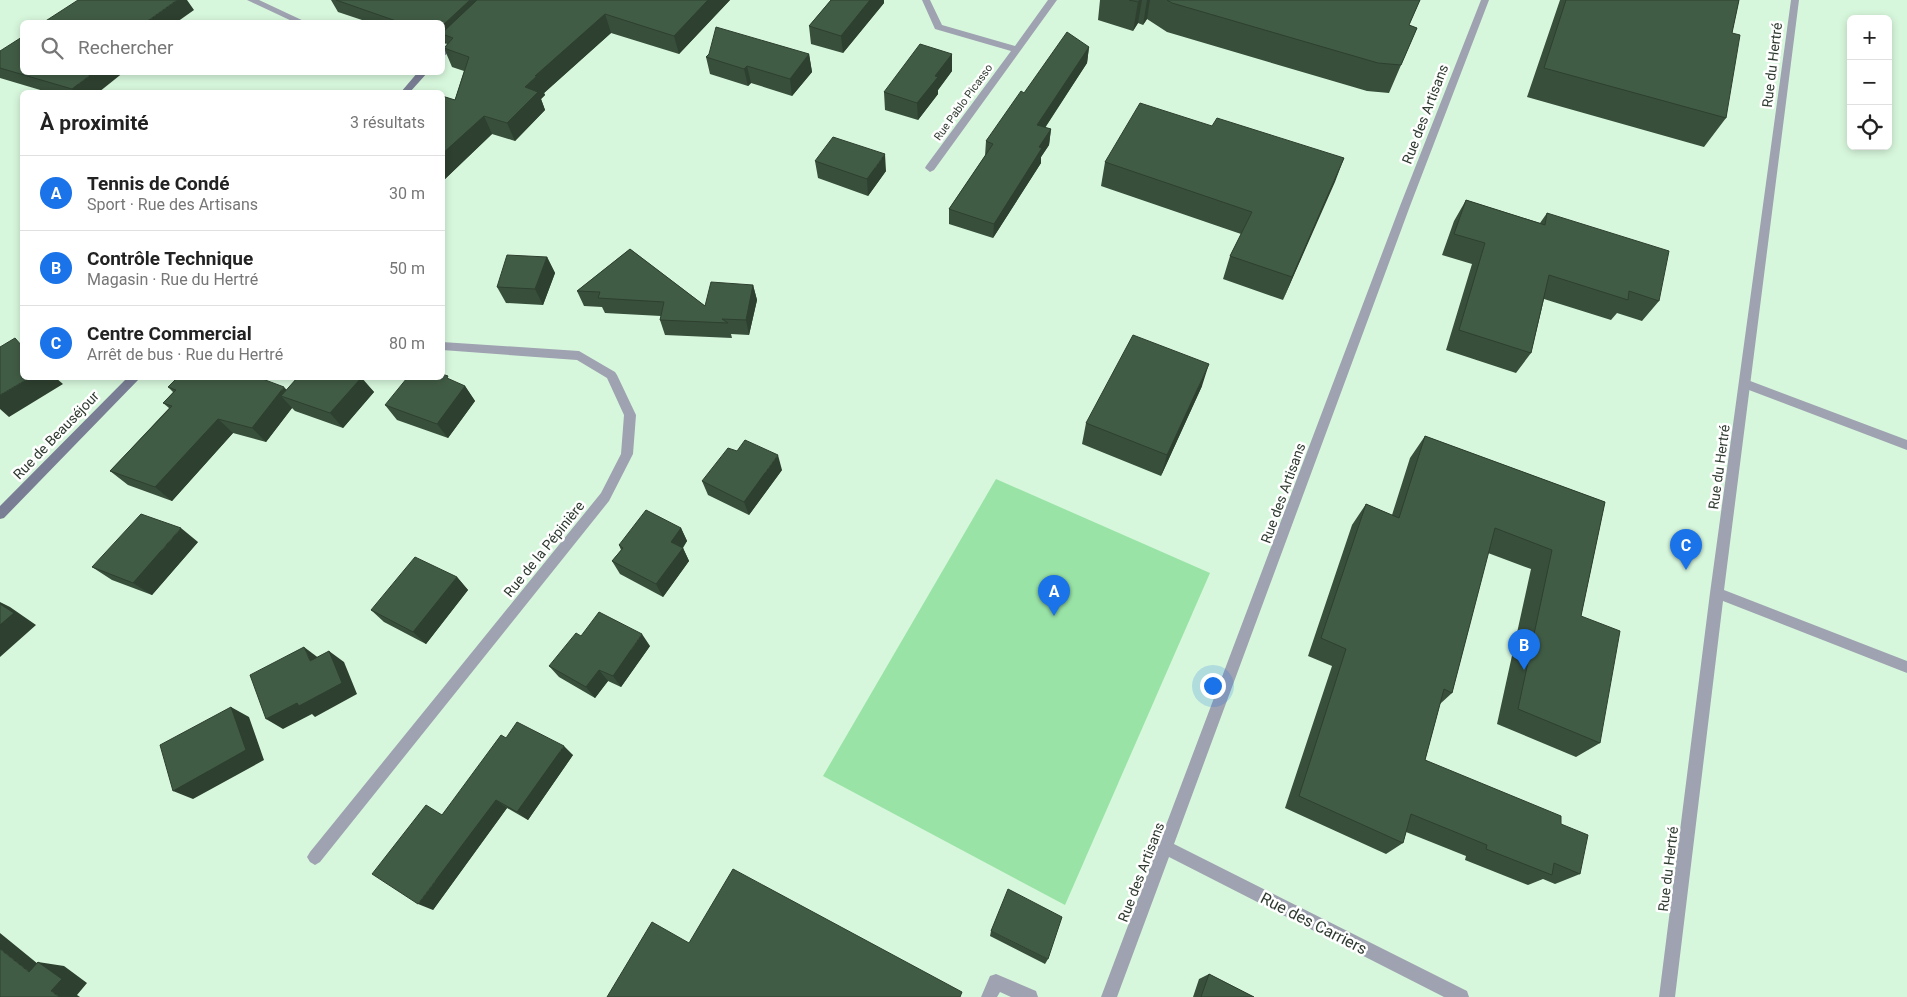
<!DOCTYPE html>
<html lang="fr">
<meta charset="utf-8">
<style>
:root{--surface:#fff;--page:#f6f6f6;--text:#222;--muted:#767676;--line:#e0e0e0;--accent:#1a73e8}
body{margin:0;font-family:Roboto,sans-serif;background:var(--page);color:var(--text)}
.controls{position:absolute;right:15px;top:15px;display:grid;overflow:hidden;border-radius:8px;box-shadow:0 2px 8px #0003}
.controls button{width:45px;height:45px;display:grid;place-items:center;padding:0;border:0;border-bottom:1px solid var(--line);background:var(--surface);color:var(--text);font:25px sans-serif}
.you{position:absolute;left:1212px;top:685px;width:18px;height:18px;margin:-12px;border:4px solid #fff;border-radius:50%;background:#1a73e8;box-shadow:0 0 0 8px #1a73e833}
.badge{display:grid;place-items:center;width:32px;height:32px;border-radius:50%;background:var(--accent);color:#fff;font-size:16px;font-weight:700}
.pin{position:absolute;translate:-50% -41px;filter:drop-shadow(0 1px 2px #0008)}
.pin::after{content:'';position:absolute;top:26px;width:18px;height:15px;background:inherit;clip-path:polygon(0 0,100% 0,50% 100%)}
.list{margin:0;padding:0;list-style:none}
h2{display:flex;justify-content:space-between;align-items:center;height:65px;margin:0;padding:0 20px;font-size:21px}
h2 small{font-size:16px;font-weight:400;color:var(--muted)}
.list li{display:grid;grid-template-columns:32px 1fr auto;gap:15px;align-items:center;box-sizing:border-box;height:75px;padding:0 20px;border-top:1px solid var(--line)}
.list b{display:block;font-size:19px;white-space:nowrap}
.list p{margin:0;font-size:16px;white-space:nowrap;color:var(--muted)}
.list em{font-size:16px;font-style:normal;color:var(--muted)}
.icon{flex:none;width:28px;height:28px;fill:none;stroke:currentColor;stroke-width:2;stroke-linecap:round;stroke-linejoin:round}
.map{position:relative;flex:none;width:1907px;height:997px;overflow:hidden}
.search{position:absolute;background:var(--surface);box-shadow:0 2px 8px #0003;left:20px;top:20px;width:425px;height:55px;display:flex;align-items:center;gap:12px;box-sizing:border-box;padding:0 18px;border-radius:8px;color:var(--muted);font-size:19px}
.panel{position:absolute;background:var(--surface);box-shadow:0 2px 8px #0003;left:20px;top:90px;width:425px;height:290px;border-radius:8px}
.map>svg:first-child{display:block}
.green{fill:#99e3a6}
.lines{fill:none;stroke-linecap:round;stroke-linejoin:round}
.lane{fill:#9fa2b1;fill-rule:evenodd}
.street{fill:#9fa2b1;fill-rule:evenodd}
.secondary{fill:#7a7e94;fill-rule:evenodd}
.wall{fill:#384f3b}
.shaded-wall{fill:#2e4030}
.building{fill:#415c45;stroke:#2e4030}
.labels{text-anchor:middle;stroke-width:5;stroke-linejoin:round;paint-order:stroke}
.far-street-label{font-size:11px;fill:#2f3b30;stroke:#fff}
.street-label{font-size:14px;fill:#2f3b30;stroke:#fff}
.near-street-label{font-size:16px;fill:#2f3b30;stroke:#fff}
</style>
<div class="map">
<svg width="1907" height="997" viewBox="0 0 1907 997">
<rect width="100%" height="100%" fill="#d7f7dc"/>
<!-- green -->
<path class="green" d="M996 479 1210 573 1065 905 823 776Z"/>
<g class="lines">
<!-- lane -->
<path class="lane" d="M1745 379 1907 440V450L1741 387 1739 384 1741 381Z
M996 974 1036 991 1038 997H1011L1000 992 997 997H981L990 976Z"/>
<!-- street -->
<path class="street" d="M247 0H259L306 22H294Z
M922 0H930L942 25 1015 46 1048 0H1057L934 170 930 172 925 168 926 166 1011 51 935 29Z
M1481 0H1489L1410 206 1174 844 1467 991 1469 997H1444L1169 857 1117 997H1101L1400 206Z
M1791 0H1799L1724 590 1907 661V673L1723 601 1675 997H1659L1710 593Z
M442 342 579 351 615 372 617 375 636 415 633 454 609 501 320 862 315 865 310 862 307 857 310 852 601 493 621 454 624 415 607 378 577 360 442 350Z"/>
<!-- secondary -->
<path class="secondary" d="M457 37 462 40 460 42 442 58V49Z
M418 72H428L410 92H401Z
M127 378H140L4 518 0 519V506Z"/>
</g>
<!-- wall -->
<path class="wall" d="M331 0H730L679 54 611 33 544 93 545 95 541 99 545 110 515 141 492 134 445 179 442 175V96L455 100 464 71 452 67 444 48 447 45 446 43 442 46V22H368L338 12Z
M831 0H884V3L843 53 811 44 809 26Z
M1100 0H1420L1409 25 1417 28 1389 93 1367 91 1167 32 1147 19 1143 25 1138 23 1133 31 1098 20Z
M1560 0H1739L1732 33 1726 118 1704 147 1527 97Z
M1089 47 1087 63 1045 128 1051 129 1049 145 1041 157V163L993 238 949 224V209L985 156 986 141 1024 93Z
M0 51 99 92H47L0 78Z
M809 54 812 72 792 96 751 83 748 86 710 74 706 57Z
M952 54V71L938 90V94L918 120 885 110 884 92Z
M1212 126 1344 158 1283 300 1223 279 1230 256 1241 234 1101 186 1105 162Z
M815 161 886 171 868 196 818 178Z
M1466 200 1540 223 1547 213 1659 301 1642 321 1617 313 1611 320 1544 299 1531 353 1516 373 1446 350 1472 264 1442 255 1454 221Z
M630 249 705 306 753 285 757 300 749 335 731 334 732 338 665 335 660 320 661 316 605 313 602 307 584 306 577 291Z
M547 257 555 273 543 305 506 303 497 287Z
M297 378H362L374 392 343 428 295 411 292 408 266 442 233 433 172 501 128 485 110 471 169 408 163 403 173 392 168 387 287 390Z
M465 386 475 401 448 438 397 420 385 405Z
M1202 386 1161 476 1082 444 1086 423Z
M1425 436 1605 502 1581 616 1600 743 1576 757 1497 724 1531 569 1488 553 1452 693 1440 704 1425 760 1561 824 1580 874 1555 884 1543 879 1528 885 1465 860 1466 856 1406 832 1403 843 1386 854 1285 808 1332 666 1308 656 1352 525 1366 504 1392 515 1410 458Z
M782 470 749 515 708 495 702 481Z
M681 528 687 541 683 548 689 561 663 597 620 574 612 561 621 550 619 545Z
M198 542 152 595 112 580 92 567Z
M457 577 468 590 426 644 384 622 371 610Z
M650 646 621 687 608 681 595 698 559 677 549 666Z
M506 738 573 755 528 820 507 808 433 910 442 815Z
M991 931 1048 959 1045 964 990 936Z
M1209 974 1254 997H1193L1199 979Z"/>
<!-- shaded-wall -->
<path class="shaded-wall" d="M177 0H187L194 10 177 22H146Z
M470 0H490L442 34V26Z
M708 0H730L679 54 674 36Z
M870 0H884V3L843 53 841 36Z
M1140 0H1142L1138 23 1133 31 1138 2Z
M1147 0H1150L1147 19 1143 25Z
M605 14 611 33 544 93 545 95 541 99 545 110 515 141 507 123 525 87 535 76Z
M442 35 446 43 442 46Z
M1089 47 1087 63 1036 141 1037 125Z
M809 54 812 72 792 96 790 79Z
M952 54V71L938 90V94L918 120 917 103 935 76Z
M747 66 751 83 748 86 744 69Z
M94 72H124L99 92H75L72 89Z
M484 116 492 134 445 179 442 175V154Z
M1051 129 1049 145 1041 157V163L993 238 994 224 1039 147Z
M885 154 886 171 868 196 867 179Z
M1344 158 1335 182 1283 300 1292 277Z
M547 257 555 273 543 305 535 289Z
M753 285 757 300 749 335 746 320Z
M1209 364 1202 386 1161 476 1167 455Z
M29 378H56L63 384 9 417 0 409V395Z
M361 378 374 392 343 428 330 413Z
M465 386 475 401 448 438 437 424Z
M284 387 298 402 281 396 292 408 266 442 252 428Z
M218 419 233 433 172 501 155 487Z
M778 455 782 470 749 515 744 502Z
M181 528 198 542 152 595 133 583Z
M681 528 687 541 677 555 671 542Z
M683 548 689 561 663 597 656 584Z
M457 577 468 590 426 644 413 632Z
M0 602 10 607 36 625 0 657Z
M642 634 650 646 621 687 613 676Z
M304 647 320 659 310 661Z
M329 651 344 662 357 694 315 717 312 714 283 729 266 719Z
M599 670 608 681 595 698 586 687Z
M231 707 249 717 264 760 193 799 173 791Z
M564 746 573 755 528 820 517 812Z
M496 800 507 808 433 910 418 904Z
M0 933 54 977 29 972 0 949Z
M38 962 64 966 87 983 77 995 80 997H59L51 991Z"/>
<!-- building -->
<path class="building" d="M78 0H177L146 22H44Z
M336 0H470L442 26V22H399Z
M477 0H708L674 36 605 14 535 76H537L525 87 538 92 507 123 484 116 442 154V138L444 132 442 131V96L455 100 469 57 444 48 453 38 442 34V33Z
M831 0H870L841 36 809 26Z
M1129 0H1140L1138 2Z
M1167 0H1420L1409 25 1417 28 1401 65 1378 63 1172 3Z
M1566 0H1739L1732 33 1740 35 1726 118 1544 68Z
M716 27 809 54 790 79 747 66 744 69 706 57 709 54Z
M1067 32 1089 47 1037 125 1051 129 1039 147 1042 148 994 224 949 209 993 144 986 141 1021 91 1024 93Z
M22 37V72H94L72 89 0 68V51Z
M920 44 952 54 935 76 938 77 917 103 884 92Z
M1140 103 1212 126 1217 118 1344 158 1292 277 1230 256 1252 212 1105 162Z
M833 137 885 154 867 179 815 161Z
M1466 200 1545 225 1547 213 1669 251 1659 301 1629 291 1628 300 1549 275 1531 353 1459 330 1485 243 1454 234Z
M630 249 705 306 711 282 753 285 746 320 722 319 728 323 660 320 664 302 598 298 600 292 577 291Z
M507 255 547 257 535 289 497 287Z
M1133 335 1209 364 1167 455 1086 423Z
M15 338 22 346V378H29L0 395V347Z
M442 374 448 376 447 378 465 386 437 424 385 405 407 378H442Z
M177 378H260L284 387 252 428 218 419 155 487 110 471 172 406 163 403 176 390 168 387Z
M297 378H361L330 413 281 396Z
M1425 436 1605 502 1581 616 1620 631 1600 743 1518 709 1552 550 1495 528 1452 693 1444 689 1425 760 1561 816V824L1588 835 1580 874 1554 863 1552 875 1486 849 1487 845 1411 814 1403 843 1299 796 1346 649 1321 638 1366 504 1399 518Z
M745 440 778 455 744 502 702 481 728 448 737 451Z
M646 510 681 528 671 542 683 548 656 584 612 561 623 548 619 545Z
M141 514 181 528 133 583 92 567Z
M415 557 457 577 413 632 371 610Z
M0 604 14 613 0 625Z
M599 612 642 634 613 676 599 670 586 687 549 666 576 633 581 636Z
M304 647 310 661 329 651 342 683 299 706 297 703 266 719 250 675Z
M231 707 246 750 173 791 160 745Z
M517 722 564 746 517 812 496 800 418 904 372 874 426 805 442 815 501 735 506 738Z
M733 869 962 992 960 997H607L652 922 689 943Z
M1008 889 1062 917 1048 959 991 931Z
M0 949 29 972 38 962 62 979 51 991 59 997H0Z
M1209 974 1254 997H1201Z"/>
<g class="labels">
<!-- far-street labels -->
<g class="far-street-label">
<text transform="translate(963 102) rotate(-54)" y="4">Rue Pablo Picasso</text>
</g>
<!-- street labels -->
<g class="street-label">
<text transform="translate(1772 65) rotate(-83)" y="5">Rue du Hertré</text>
<text transform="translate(1425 114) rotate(-69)" y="5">Rue des Artisans</text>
<text transform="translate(56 435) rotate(-46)" y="5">Rue de Beauséjour</text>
<text transform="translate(1719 467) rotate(-82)" y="5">Rue du Hertré</text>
<text transform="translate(1283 493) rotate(-70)" y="5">Rue des Artisans</text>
<text transform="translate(544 549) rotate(-51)" y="5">Rue de la Pépinière</text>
<text transform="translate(1668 869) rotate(-83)" y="5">Rue du Hertré</text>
<text transform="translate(1141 872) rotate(-69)" y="5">Rue des Artisans</text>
</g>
<!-- near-street labels -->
<g class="near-street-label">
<text transform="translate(1314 923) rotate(27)" y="6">Rue des Carriers</text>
</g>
</g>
</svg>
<div class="controls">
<button>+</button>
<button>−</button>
<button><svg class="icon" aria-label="locate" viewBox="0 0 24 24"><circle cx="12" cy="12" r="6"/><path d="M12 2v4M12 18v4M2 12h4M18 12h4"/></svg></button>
</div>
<div class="you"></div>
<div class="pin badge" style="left:1054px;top:616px">A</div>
<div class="pin badge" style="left:1524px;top:670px">B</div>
<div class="pin badge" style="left:1686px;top:570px">C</div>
<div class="search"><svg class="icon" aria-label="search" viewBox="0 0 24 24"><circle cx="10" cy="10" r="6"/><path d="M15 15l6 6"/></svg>Rechercher</div>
<section class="panel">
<h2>À proximité<small>3 résultats</small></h2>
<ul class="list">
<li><span class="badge">A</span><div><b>Tennis de Condé</b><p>Sport · Rue des Artisans</p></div><em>30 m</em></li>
<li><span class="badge">B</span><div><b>Contrôle Technique</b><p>Magasin · Rue du Hertré</p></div><em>50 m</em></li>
<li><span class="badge">C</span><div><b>Centre Commercial</b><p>Arrêt de bus · Rue du Hertré</p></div><em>80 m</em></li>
</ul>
</section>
</div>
